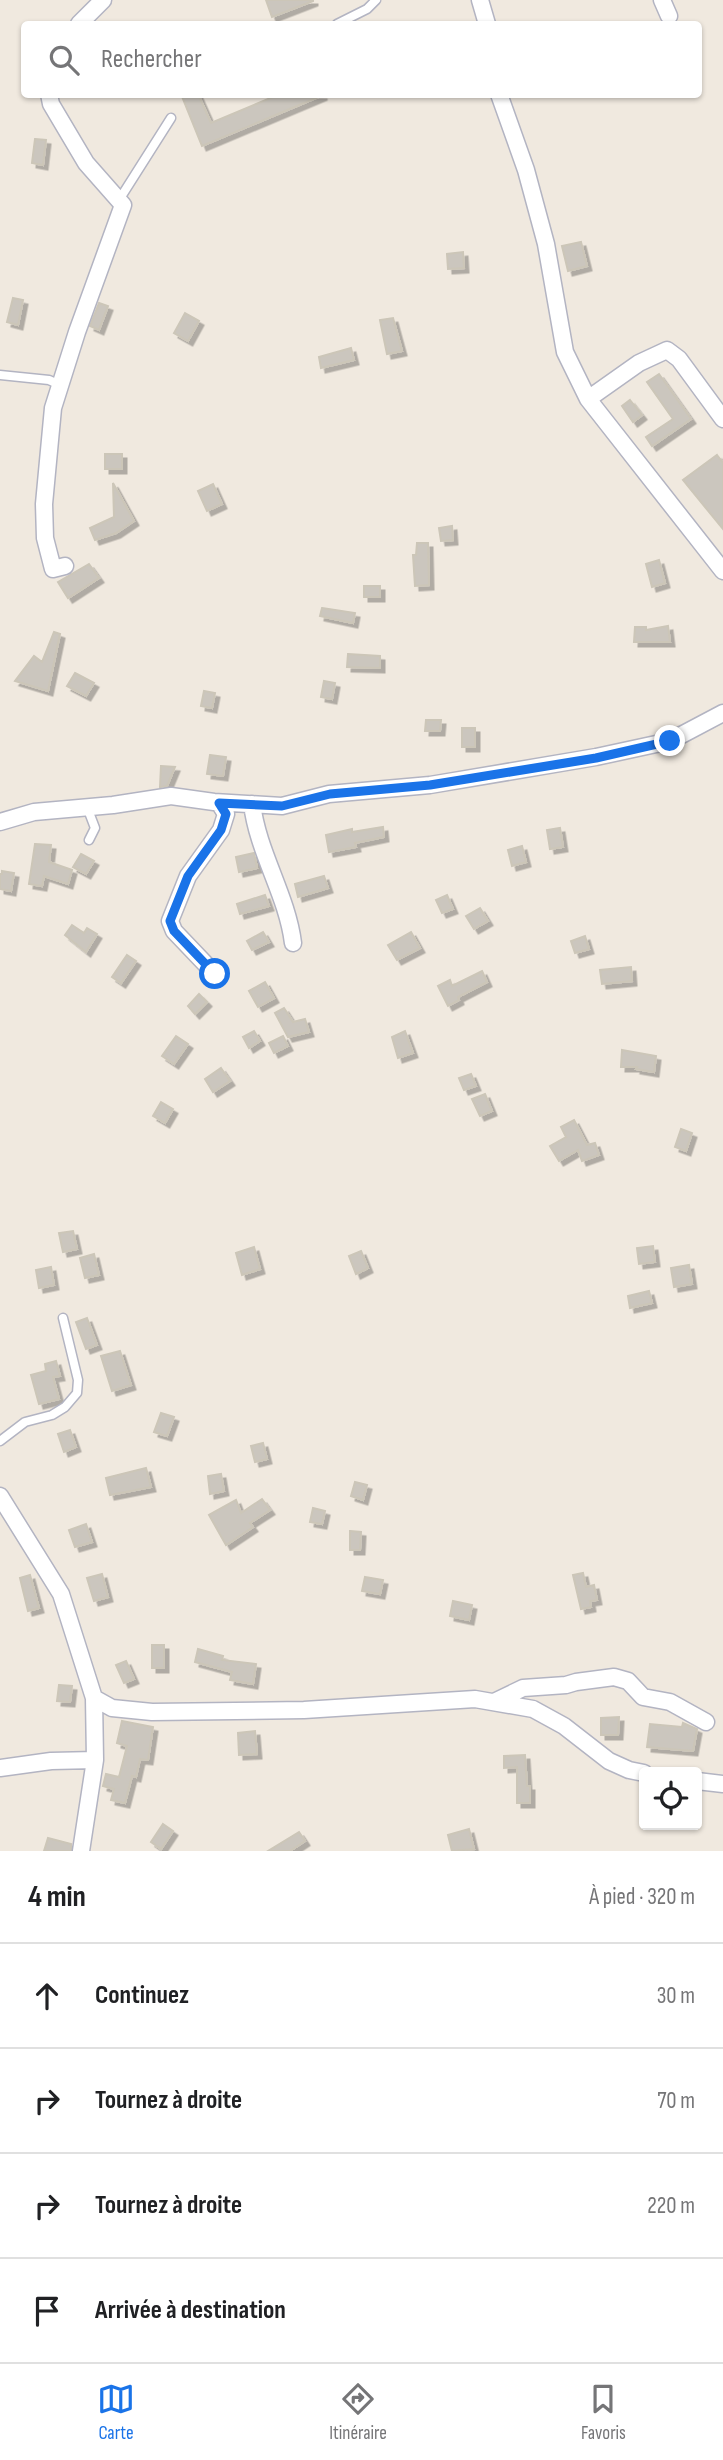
<!DOCTYPE html>
<html lang="fr">
<meta charset="utf-8">
<style>
:root{--surface:#fff;--page:#f6f6f6;--text:#202124;--muted:#757577;--line:#e0e0e0;--accent:#1a73e8}
body{margin:0;font-family:"Sofia Sans Condensed",sans-serif;background:var(--page);color:var(--text)}
.controls{position:absolute;right:21px;bottom:21px;display:grid;overflow:hidden;border-radius:7px;box-shadow:0 2px 5px #0004}
.controls button{width:63px;height:63px;display:grid;place-items:center;padding:0;border:0;border-bottom:2px solid var(--line);background:var(--surface);color:var(--text);font:35px sans-serif}
.stop{position:absolute;width:21px;height:21px;margin:-16px;border:5px solid #1a73e8;border-radius:50%;background:#fff}
.stop.end{background:#1a73e8;border-color:#fff;box-shadow:0 2px 7px #0008}
.list{margin:0;padding:0;list-style:none}
h2{display:flex;justify-content:space-between;align-items:center;height:91px;margin:0;padding:0 28px;font-size:30px}
h2 small{font-size:23px;font-weight:400;color:var(--muted)}
.list li{display:grid;grid-template-columns:46px 1fr auto;gap:21px;align-items:center;box-sizing:border-box;height:105px;padding:0 28px;border-top:2px solid var(--line)}
.list b{display:block;font-size:26px;white-space:nowrap}
.list em{font-size:23px;font-style:normal;color:var(--muted)}
.icon{flex:none;width:38px;height:38px;fill:none;stroke:currentColor;stroke-width:2;stroke-linecap:round;stroke-linejoin:round}
.map{position:relative;flex:none;width:723px;height:1851px;overflow:hidden}
.search{position:absolute;background:var(--surface);box-shadow:0 2px 5px #0004;left:21px;right:21px;top:21px;height:77px;display:flex;align-items:center;gap:18px;box-sizing:border-box;padding:0 24px;border-radius:7px;color:var(--muted);font-size:26px}
.sheet{height:511px;background:var(--surface)}
nav{display:flex;justify-content:space-around;align-items:center;box-sizing:border-box;height:98px;border-top:2px solid var(--line);background:var(--surface);font-size:19px;color:var(--muted)}
nav a{display:grid;justify-items:center;gap:4px}
nav .on{color:var(--accent)}
.map>svg:first-child{display:block}
.building{fill:#cbc6be;stroke:#ccc6b8;stroke-width:2;filter:url(#shadow)}
.lines{fill:none;stroke-linecap:round;stroke-linejoin:round}
.lane-casing{stroke:#b3b4c2;stroke-width:11}
.street-casing{stroke:#b3b4c2;stroke-width:19}
.lane{stroke:#fff;stroke-width:8}
.street{stroke:#fff;stroke-width:16}
.route{stroke:#1a73e8;stroke-width:9}
</style>
<div class="map">
<svg width="723" height="1851" viewBox="0 0 723 1851">
<defs>
<filter id="shadow"><feDropShadow dx="4.5" dy="4.5" stdDeviation="0" flood-color="#0004"/></filter>
</defs>
<rect width="100%" height="100%" fill="#f0e9df"/>
<!-- building -->
<path class="building" d="M266 0H313V1L272 17Z
M181 94H198L211 123 280 94 323 95 202 146Z
M35 139 46 140 43 165 32 163Z
M581 242 587 266 568 271 562 246Z
M463 252 464 268 448 269 447 254Z
M13 298 23 300 18 325 7 322Z
M99 303 108 306 99 330 90 326Z
M185 313 199 321 188 341 174 333Z
M393 318 402 351 387 354 380 320Z
M351 348 354 360 321 368 319 357Z
M659 374 691 419 652 446 646 437 673 419 647 382Z
M630 400 642 415 633 422 622 406Z
M105 454H122V469H105Z
M717 455 723 463V529L683 480Z
M113 483 134 521 116 533 95 540 90 528 114 517Z
M213 484 222 504 207 511 198 491Z
M452 526 453 540 441 541 439 528Z
M417 543H428L429 585 415 586 413 555H416Z
M659 560 665 583 652 587 646 564Z
M89 564 99 578 68 598 58 582Z
M364 586H380V597H364Z
M322 608 355 613 353 623 320 616Z
M668 626 670 642H634L635 627H646V630Z
M54 632 60 634 48 691 15 681 34 656 42 662Z
M348 654 380 656V668L347 667Z
M75 673 94 683 86 696 67 686Z
M324 681 335 683 332 699 321 697Z
M204 691 215 693 212 708 201 706Z
M426 720H441L440 731H425Z
M462 728H475V747H462Z
M210 755 226 757 223 776 207 774Z
M161 766 175 767 167 786 160 787Z
M383 827 384 837 355 843 356 847 329 852 326 835 352 829V832Z
M560 828 563 847 550 849 547 830Z
M35 844 51 845 49 862 72 870 68 884 44 876 42 886 29 884Z
M522 846 526 862 512 866 508 850Z
M254 853 257 868 239 872 236 857Z
M81 854 94 861 86 874 73 867Z
M2 871 14 873 11 891 0 889V874H2Z
M324 876 328 888 298 897 295 884Z
M265 895 269 906 240 914 237 904Z
M447 895 453 909 442 913 436 900Z
M480 908 488 921 474 929 466 916Z
M72 925 84 933 87 928 97 934 86 952 65 935Z
M263 932 269 942 252 950 247 941Z
M411 932 420 948 397 960 388 945Z
M585 936 589 949 575 953 571 941Z
M127 955 136 961 121 983 112 977Z
M631 967 632 981 602 984 600 970Z
M482 971 487 982 458 997 459 1000 448 1006 438 986 450 980 452 986Z
M265 982 274 998 258 1007 249 991Z
M199 994 207 1002 195 1014 188 1006Z
M284 1008 293 1022 305 1019 309 1032 288 1037 275 1013Z
M254 1031 260 1041 249 1048 243 1037Z
M405 1031 413 1053 398 1058 392 1037Z
M176 1036 188 1044 174 1064 162 1056Z
M283 1036 288 1046 274 1053 269 1043Z
M622 1050 656 1056 654 1072 636 1069 637 1067H621Z
M221 1068 230 1081 213 1092 205 1079Z
M471 1074 476 1086 464 1090 459 1078Z
M485 1094 492 1111 480 1116 472 1099Z
M161 1102 173 1109 165 1123 153 1116Z
M574 1120 587 1145 595 1143 599 1155 582 1161 578 1150 559 1161 550 1146 566 1137 561 1127Z
M681 1129 692 1133 686 1151 675 1147Z
M73 1231 77 1249 63 1252 59 1233Z
M653 1246 655 1262 639 1264 637 1248Z
M254 1247 260 1269 242 1275 236 1253Z
M361 1251 368 1268 356 1274 349 1256Z
M94 1254 99 1275 85 1278 80 1258Z
M689 1265 692 1284 674 1287 671 1268Z
M51 1267 54 1285 39 1288 36 1270Z
M649 1291 652 1303 630 1308 628 1296Z
M87 1318 97 1345 86 1349 76 1322Z
M120 1351 131 1385 112 1391 101 1356Z
M56 1361 60 1376 53 1377 59 1399 39 1404 31 1375 46 1371 45 1364Z
M161 1413 174 1417 167 1436 154 1432Z
M70 1430 76 1447 64 1452 58 1434Z
M263 1443 267 1459 255 1462 251 1446Z
M146 1468 151 1487 110 1495 106 1478Z
M221 1474 224 1491 210 1494 208 1476Z
M355 1482 367 1485 363 1500 351 1496Z
M262 1499 270 1510 250 1523 253 1527 226 1545 209 1515 236 1500 241 1513Z
M313 1508 325 1511 322 1524 310 1522Z
M86 1524 92 1542 75 1547 69 1530Z
M350 1531 361 1532 360 1550H350Z
M583 1573 586 1587 594 1585 597 1600 590 1601 591 1607 581 1609 573 1575Z
M102 1574 108 1597 94 1601 87 1578Z
M30 1575 39 1608 28 1611 20 1578Z
M365 1577 383 1580 380 1594 362 1591Z
M453 1601 472 1605 469 1620 450 1616Z
M152 1645H164V1668H152Z
M198 1649 223 1656 222 1660 256 1664 253 1684 230 1680 232 1672 195 1662Z
M126 1661 134 1679 124 1683 116 1665Z
M59 1685 72 1686 70 1702 57 1701Z
M619 1717 618 1735H601V1718Z
M122 1721 153 1727 148 1760 140 1759 136 1777 132 1776 125 1803 111 1800 114 1789 103 1786 106 1774 119 1777 127 1746 117 1743Z
M683 1723 697 1729 693 1751 647 1747 650 1724 682 1727Z
M255 1731 257 1754 239 1755 238 1733Z
M525 1755 527 1786H530V1803H517V1767L504 1768V1756Z
M163 1824 173 1831 161 1849 151 1842Z
M469 1829 474 1849 452 1851 448 1835Z
M299 1832 305 1841 290 1851H268Z
M48 1838 71 1844V1851H44Z"/>
<g class="lines">
<!-- lane casing -->
<g class="lane-casing">
<path id="lane" d="M337 24 367 9 376 0
M119 200 171 118
M0 375 49 380 60 385
M87 807 95 828 89 840
M0 1441 25 1422 52 1415 65 1407 77 1393 78 1380 63 1318"/>
</g>
<!-- street casing -->
<g class="street-casing">
<path id="street" d="M480 0 487 24
M662 0 669 16
M79 24 103 0
M49 94 51 104 86 163 123 205 77 332 53 408 44 504 45 538 53 569 65 566
M499 94 526 170 546 244 565 352 588 399 723 571
M588 399 639 363 667 350 679 359 723 419
M252 804C258 853 287 895 293 943
M0 822 34 812 113 805 171 796 214 802 282 806 329 794 430 785 596 757 670 741 723 713
M215 974 174 931 170 921 188 876 221 830 226 814 219 803
M0 1496 61 1594 94 1698 95 1760 81 1851
M94 1698 112 1708 152 1712 304 1710 475 1699 533 1709 564 1726 609 1761 629 1770 644 1773
M494 1702 523 1688 566 1685 576 1682 614 1677 628 1681 643 1697 670 1702 706 1722
M0 1768 51 1761 95 1760
M697 1781 723 1784"/>
</g>
<!-- lane -->
<use href="#lane" class="lane"/>
<!-- street -->
<use href="#street" class="street"/>
</g>
<g class="lines">
<!-- route -->
<path class="route" d="M215 974 174 931 170 921 188 876 221 830 226 814 219 803 282 806 330 794 430 785 510 772 596 758 670 741"/>
</g>
</svg>
<div class="controls">
<button><svg class="icon" aria-label="locate" viewBox="0 0 24 24"><circle cx="12" cy="12" r="6"/><path d="M12 2v4M12 18v4M2 12h4M18 12h4"/></svg></button>
</div>
<div class="stop" style="left:215px;top:974px"></div>
<div class="stop end" style="left:670px;top:741px"></div>
<div class="search"><svg class="icon" aria-label="search" viewBox="0 0 24 24"><circle cx="10" cy="10" r="6"/><path d="M15 15l6 6"/></svg>Rechercher</div>
</div>
<section class="sheet">
<h2>4 min<small>À pied · 320 m</small></h2>
<ul class="list">
<li><svg class="icon" aria-label="ahead" viewBox="0 0 24 24"><path d="M12 20V5M6 11l6-6 6 6"/></svg><div><b>Continuez</b></div><em>30 m</em></li>
<li><svg class="icon" aria-label="right" viewBox="0 0 24 24"><path d="M7 20v-9h11M14 6l5 5-5 5"/></svg><div><b>Tournez à droite</b></div><em>70 m</em></li>
<li><svg class="icon" aria-label="right" viewBox="0 0 24 24"><path d="M7 20v-9h11M14 6l5 5-5 5"/></svg><div><b>Tournez à droite</b></div><em>220 m</em></li>
<li><svg class="icon" aria-label="arrive" viewBox="0 0 24 24"><path d="M6 21V4h12l-3 4 3 4H6"/></svg><div><b>Arrivée à destination</b></div></li>
</ul>
</section>
<nav>
<a class="on"><svg class="icon" aria-label="map" viewBox="0 0 24 24"><path d="M3 6l6-2 6 2 6-2v14l-6 2-6-2-6 2zM9 4v14M15 6v14"/></svg>Carte</a>
<a><svg class="icon" aria-label="directions" viewBox="0 0 24 24"><path d="M12 3l9 9-9 9-9-9zM9 14v-3h6M13 9l2 2-2 2"/></svg>Itinéraire</a>
<a><svg class="icon" aria-label="saved" viewBox="0 0 24 24"><path d="M7 4h10v16l-5-4-5 4z"/></svg>Favoris</a>
</nav>
